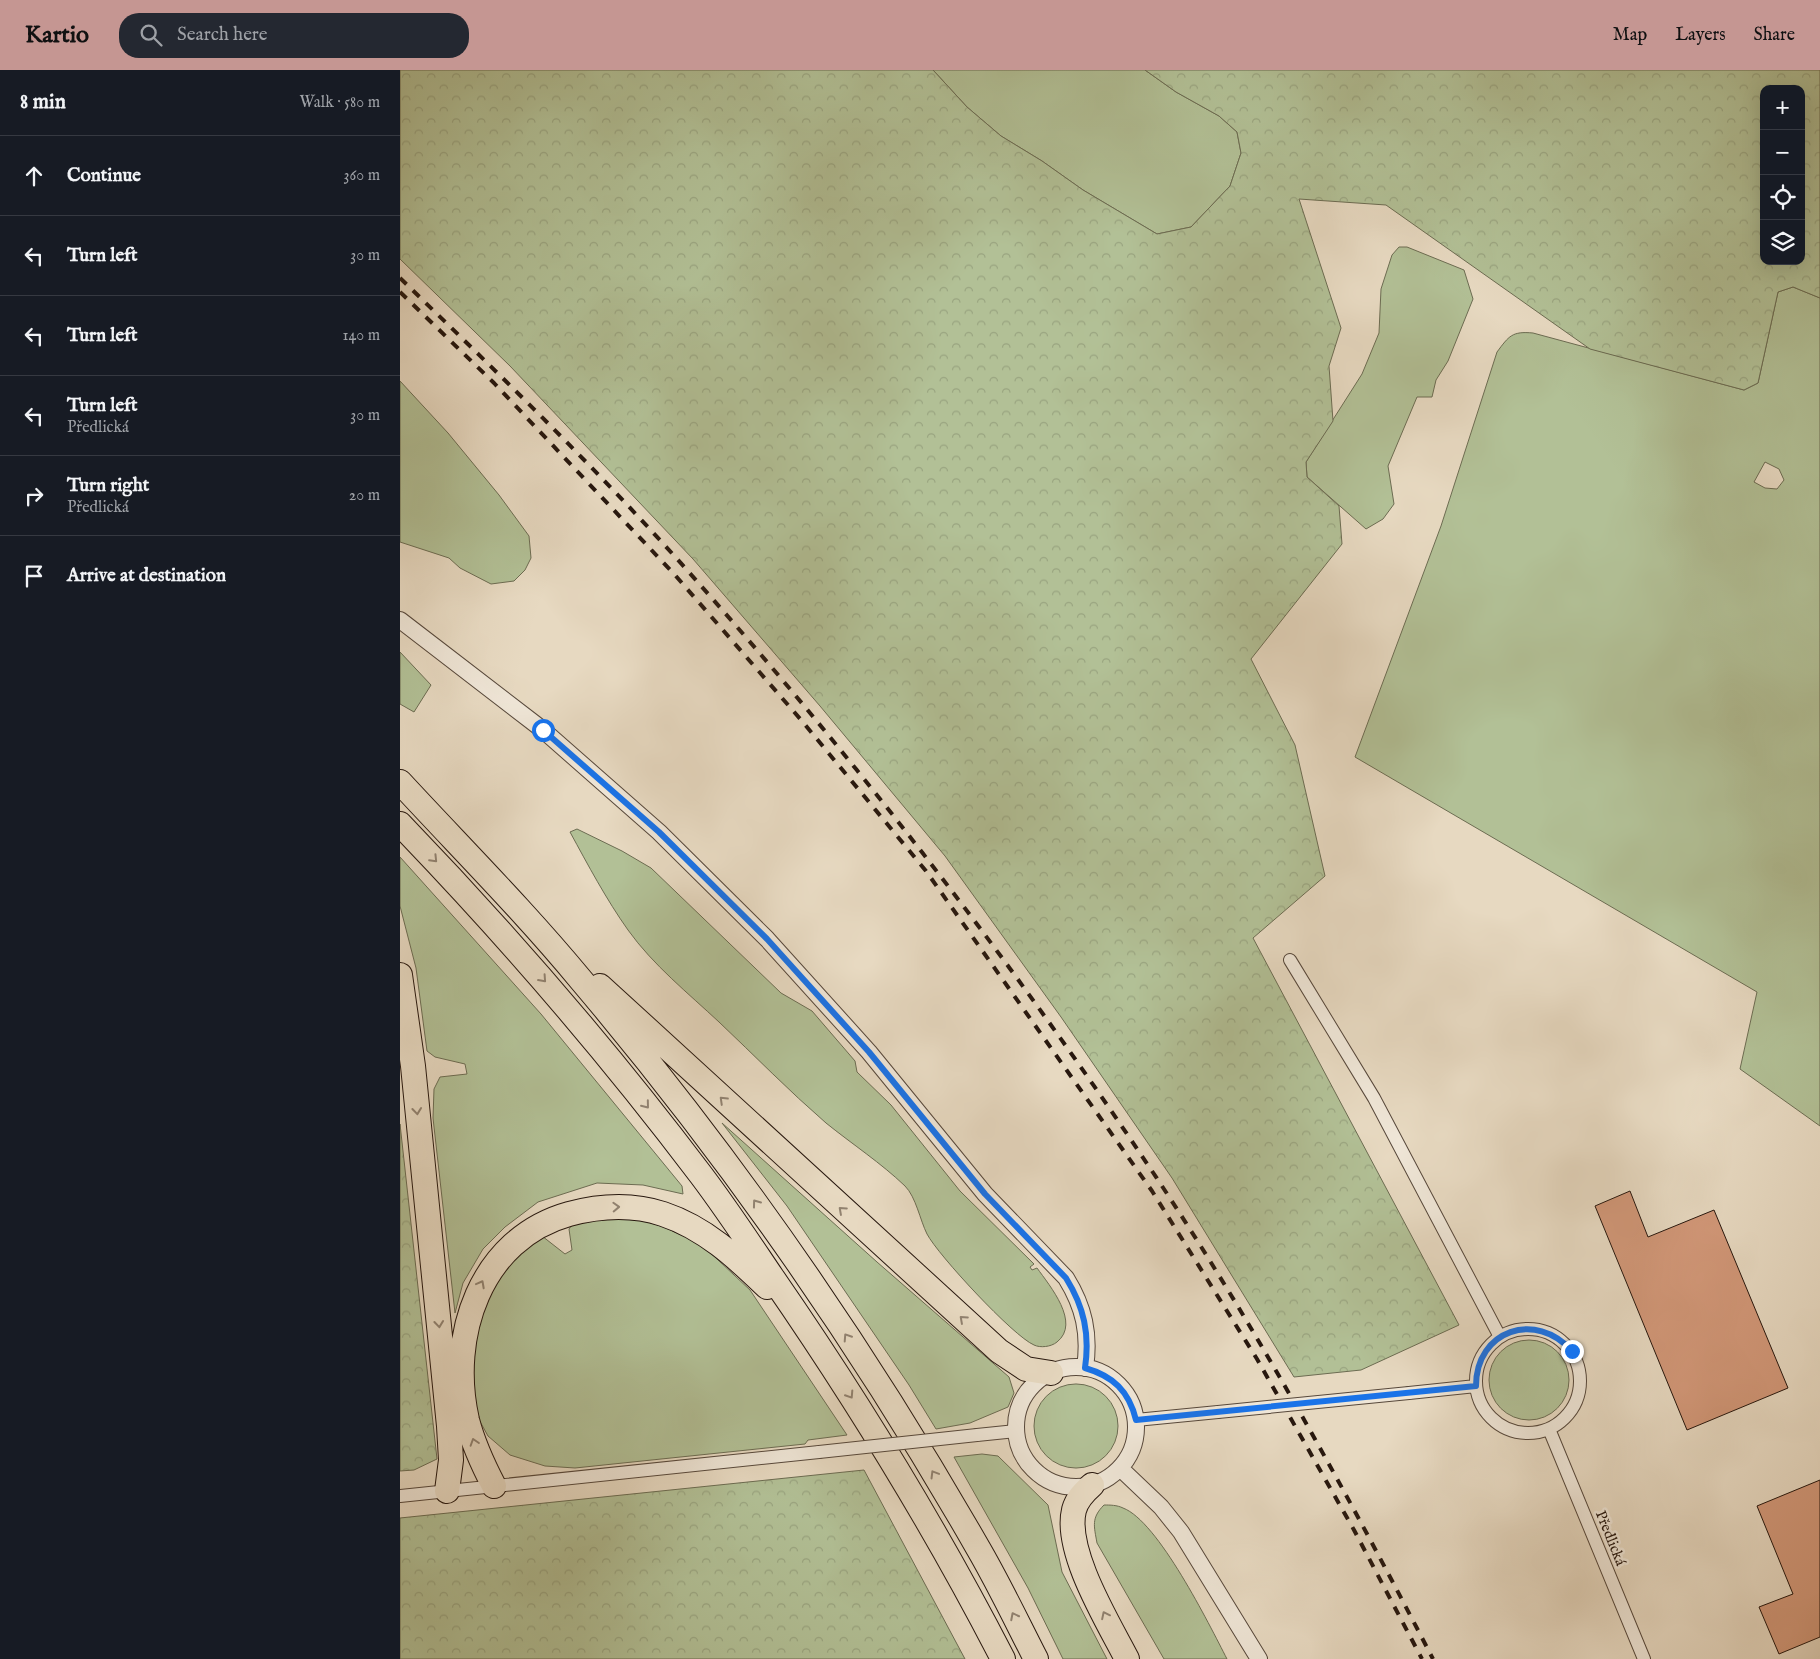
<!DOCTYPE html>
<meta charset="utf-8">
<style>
:root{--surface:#171b24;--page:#242831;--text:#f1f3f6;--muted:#9ea1a6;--line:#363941;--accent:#c59692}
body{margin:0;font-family:"IM FELL English",serif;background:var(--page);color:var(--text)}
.controls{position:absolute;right:15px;top:15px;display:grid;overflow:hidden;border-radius:10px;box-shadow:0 5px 20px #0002}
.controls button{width:45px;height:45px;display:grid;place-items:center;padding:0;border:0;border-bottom:1px solid var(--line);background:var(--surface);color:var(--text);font:25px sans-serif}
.stop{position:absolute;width:15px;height:15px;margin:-11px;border:4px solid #1a73e8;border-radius:50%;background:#fff}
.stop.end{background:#1a73e8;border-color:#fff;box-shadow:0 1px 5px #0008}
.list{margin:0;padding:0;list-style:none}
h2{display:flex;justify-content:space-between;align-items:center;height:65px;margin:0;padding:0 20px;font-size:21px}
h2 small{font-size:16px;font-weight:400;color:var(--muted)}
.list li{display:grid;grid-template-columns:32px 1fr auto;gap:15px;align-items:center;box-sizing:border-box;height:80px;padding:0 20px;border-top:1px solid var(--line)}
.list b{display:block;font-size:19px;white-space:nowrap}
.list p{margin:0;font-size:16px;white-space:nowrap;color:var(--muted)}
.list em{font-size:16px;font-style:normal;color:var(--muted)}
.icon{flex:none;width:28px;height:28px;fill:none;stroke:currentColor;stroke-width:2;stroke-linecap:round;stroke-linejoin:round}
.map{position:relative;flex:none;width:1420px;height:1589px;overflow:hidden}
header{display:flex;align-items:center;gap:30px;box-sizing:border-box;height:70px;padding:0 25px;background:var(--accent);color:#111}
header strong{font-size:24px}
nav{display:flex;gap:28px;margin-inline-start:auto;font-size:18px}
.search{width:350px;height:45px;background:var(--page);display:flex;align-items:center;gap:12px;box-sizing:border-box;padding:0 18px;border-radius:20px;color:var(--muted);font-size:19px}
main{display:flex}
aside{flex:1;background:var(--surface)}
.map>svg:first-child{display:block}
.green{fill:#b2c096;stroke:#6c6c52;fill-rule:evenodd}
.forest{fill:url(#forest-crowns);stroke:#6c6c52;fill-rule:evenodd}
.building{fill:#d29879;stroke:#27170e}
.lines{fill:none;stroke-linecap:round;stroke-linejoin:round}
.minor-casing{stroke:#57483b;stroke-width:14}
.tertiary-casing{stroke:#57483b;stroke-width:18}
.motorway-casing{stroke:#27170e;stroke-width:26}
.minor{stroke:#efe6d7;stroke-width:12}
.tertiary{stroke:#efe6d7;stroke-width:16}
.motorway{stroke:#e7d9c1;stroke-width:24}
.rail{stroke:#27170e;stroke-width:4;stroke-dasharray:9 9;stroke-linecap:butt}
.minor-bridge-casing{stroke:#57483b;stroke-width:14;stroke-linecap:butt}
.minor-bridge{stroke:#efe6d7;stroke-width:12}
.oneway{stroke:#918270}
.route{stroke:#1a73e8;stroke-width:6}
.labels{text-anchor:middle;stroke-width:5;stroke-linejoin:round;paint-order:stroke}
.street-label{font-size:15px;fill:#27170e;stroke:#efe6d7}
</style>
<header>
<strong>Kartio</strong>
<div class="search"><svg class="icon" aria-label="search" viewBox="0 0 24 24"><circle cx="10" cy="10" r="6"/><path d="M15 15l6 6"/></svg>Search here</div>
<nav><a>Map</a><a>Layers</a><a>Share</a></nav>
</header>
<main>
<aside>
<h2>8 min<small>Walk · 580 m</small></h2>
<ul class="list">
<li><svg class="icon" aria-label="ahead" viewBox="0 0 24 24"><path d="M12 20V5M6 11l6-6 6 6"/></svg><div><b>Continue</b></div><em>360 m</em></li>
<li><svg class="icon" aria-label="left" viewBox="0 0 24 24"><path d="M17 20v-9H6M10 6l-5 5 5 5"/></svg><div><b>Turn left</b></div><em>30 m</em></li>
<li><svg class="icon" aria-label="left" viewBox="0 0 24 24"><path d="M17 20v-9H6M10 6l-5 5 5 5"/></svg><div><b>Turn left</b></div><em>140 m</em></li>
<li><svg class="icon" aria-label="left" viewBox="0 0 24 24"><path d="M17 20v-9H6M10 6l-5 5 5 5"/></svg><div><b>Turn left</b><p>Předlická</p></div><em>30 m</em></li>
<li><svg class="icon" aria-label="right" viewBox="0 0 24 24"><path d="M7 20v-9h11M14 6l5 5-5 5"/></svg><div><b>Turn right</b><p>Předlická</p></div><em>20 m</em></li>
<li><svg class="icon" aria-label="arrive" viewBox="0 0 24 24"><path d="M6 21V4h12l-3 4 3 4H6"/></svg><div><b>Arrive at destination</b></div></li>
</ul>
</aside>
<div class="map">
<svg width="1420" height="1589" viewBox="0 0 1420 1589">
<defs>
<pattern id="forest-crowns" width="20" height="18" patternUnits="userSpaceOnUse" patternTransform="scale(1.25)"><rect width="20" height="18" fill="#b2c096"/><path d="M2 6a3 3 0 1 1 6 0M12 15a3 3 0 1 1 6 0" fill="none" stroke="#99a480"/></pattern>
</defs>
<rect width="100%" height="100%" fill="#e7d9c1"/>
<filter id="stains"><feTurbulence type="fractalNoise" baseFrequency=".004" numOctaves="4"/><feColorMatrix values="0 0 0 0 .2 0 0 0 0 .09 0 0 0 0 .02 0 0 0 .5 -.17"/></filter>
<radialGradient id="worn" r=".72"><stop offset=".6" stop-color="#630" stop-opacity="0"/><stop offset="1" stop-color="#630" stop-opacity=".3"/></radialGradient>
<!-- green -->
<path class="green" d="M533 0H745L776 22 819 46 837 62 841 83 830 116 791 157 757 164 683 120 642 91 601 66 567 37Z
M999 177H1007L1064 200 1073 229 1048 291 1036 310 1032 327H1017L988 396 994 434 983 449 966 459 907 407 906 392 962 304 979 263 981 219 992 185Z
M1393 217 1420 228V1056L1340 999 1357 922 955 687 1041 456 1097 282C1109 266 1112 261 1133 263L1344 320 1358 313 1378 222ZM1365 392 1379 399 1384 410 1377 419 1365 418 1354 412Z
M0 311 48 363 99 425 129 466 131 488 125 500 114 511 91 514 60 498 49 488 0 472Z
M0 582 31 615 14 642 0 634Z
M177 759 222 781 251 798 381 923 412 941 455 991 457 1002 491 1035 560 1121 634 1194 630 1197 632 1200 637 1198C650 1216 681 1253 657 1272 651 1277 640 1278 634 1275 613 1266 538 1185 527 1164 520 1150 516 1127 505 1116 481 1093 452 1074 426 1053 389 1021 355 986 319 952 288 923 253 895 228 860 206 829 188 795 170 762Z
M0 787 141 944 282 1116 283 1124 243 1115 197 1113 138 1132 105 1157 83 1179 63 1213 55 1243 33 1048 34 1019 40 1007 67 1004 65 994 35 987 27 981 16 898 0 836Z
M322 1053 477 1192 609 1307 614 1323 608 1337 570 1353 536 1359 509 1315 387 1136Z
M226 1145 264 1157 301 1174 350 1220 447 1365 408 1370 405 1374 175 1398 145 1396 110 1385 88 1366 77 1346 71 1309 73 1260 98 1203 142 1166 165 1184 172 1180 169 1159 174 1152Z
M1089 1310a40 40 0 1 1 80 0a40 40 0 1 1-80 0Z
M634 1356a42 42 0 1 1 84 0a42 42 0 1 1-84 0Z
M582 1384 598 1386 648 1435 662 1502 707 1589H663L628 1518 554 1387Z
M704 1435C710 1435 717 1435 723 1438 758 1451 809 1554 827 1589H764L697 1473C694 1456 691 1448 704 1435Z"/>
<!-- forest -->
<path class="forest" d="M0 0H533L567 37 601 66 642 91 683 120 757 164 791 157 830 116 841 83 837 62 819 46 776 22 745 0H1420V228L1393 217 1378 222 1358 313 1344 320 1190 279 986 135 899 129 941 258 929 296 933 351 906 392 907 407 939 436 942 474 851 589 895 675 925 806 853 868 1059 1255 961 1300 894 1307 772 1108 661 947 545 786 420 636 293 489 110 296 0 189ZM1364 19H1401V191H1364Z
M0 1054 37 1389 14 1400 0 1401Z
M464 1400 565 1589H0V1448Z"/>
<!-- building -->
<path class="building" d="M1230 1121 1248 1167 1314 1140 1388 1318 1287 1360 1195 1136Z
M1420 1410V1567L1379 1584 1359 1537 1393 1524 1357 1436Z"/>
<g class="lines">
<!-- minor casing -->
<g class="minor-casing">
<path id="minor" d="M890 890 974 1028 1100 1267
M1076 1311a52 52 0 1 1 104 0a52 52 0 1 1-104 0Z
M1009 1323 1076 1316
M736 1350 818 1342
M1149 1359 1244 1589
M577 1365 616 1361
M0 1426 419 1382"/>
</g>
<!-- tertiary casing -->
<g class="tertiary-casing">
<path id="tertiary" d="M0 550 143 660 259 762 367 869 469 982 585 1124 666 1208C684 1237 690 1264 685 1298
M616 1357a60 60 0 1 1 120 0a60 60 0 1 1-120 0Z
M720 1398 761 1437 781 1462 859 1589"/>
</g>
<!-- motorway casing -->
<g class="motorway-casing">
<path id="motorway" d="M0 712C61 778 124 841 181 910 330 1086 463 1277 578 1478 599 1514 617 1552 636 1589
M0 754C107 865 208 982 301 1105 326 1138 349 1173 372 1207 457 1330 535 1457 603 1589
M0 905 13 996 49 1356 51 1390 47 1421
M200 916 599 1281 626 1299 651 1303
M692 1415C684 1422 677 1429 674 1440 664 1481 708 1552 727 1589
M94 1416C83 1395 73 1373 67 1350 48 1266 80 1169 169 1144 199 1136 233 1134 263 1144 305 1158 336 1187 367 1217"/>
</g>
<!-- minor -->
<use href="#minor" class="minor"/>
<!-- tertiary -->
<use href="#tertiary" class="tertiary"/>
<!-- motorway -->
<use href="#motorway" class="motorway"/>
<!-- rail -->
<path class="rail" d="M0 208C98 303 196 398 287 500 459 693 617 898 760 1113 861 1266 949 1427 1033 1589
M0 222 94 313 275 505 402 651 526 801 752 1121 857 1289 954 1460 1022 1589"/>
<!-- minor-bridge casing -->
<g class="minor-bridge-casing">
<path id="minor-bridge" d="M818 1342 1009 1323
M419 1382 577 1365"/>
</g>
<!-- minor-bridge -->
<use href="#minor-bridge" class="minor-bridge"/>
</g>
<!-- one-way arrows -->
<defs><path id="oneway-chevron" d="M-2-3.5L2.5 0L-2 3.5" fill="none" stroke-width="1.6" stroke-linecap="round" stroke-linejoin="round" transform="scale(1.25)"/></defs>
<g class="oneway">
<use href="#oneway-chevron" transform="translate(34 789) rotate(46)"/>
<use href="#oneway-chevron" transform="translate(143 909) rotate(48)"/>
<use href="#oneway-chevron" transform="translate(323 1030) rotate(-136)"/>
<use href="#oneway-chevron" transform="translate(246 1035) rotate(51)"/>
<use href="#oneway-chevron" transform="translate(17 1041) rotate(84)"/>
<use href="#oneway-chevron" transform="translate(356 1133) rotate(-126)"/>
<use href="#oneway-chevron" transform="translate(216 1137) rotate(-2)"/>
<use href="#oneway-chevron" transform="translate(442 1140) rotate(-138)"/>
<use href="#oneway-chevron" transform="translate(81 1214) rotate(-62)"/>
<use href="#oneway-chevron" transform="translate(563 1249) rotate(-138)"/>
<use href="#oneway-chevron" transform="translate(39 1254) rotate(84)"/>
<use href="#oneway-chevron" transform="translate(447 1267) rotate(-123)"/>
<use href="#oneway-chevron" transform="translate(450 1325) rotate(57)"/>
<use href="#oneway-chevron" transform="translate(74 1372) rotate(-108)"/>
<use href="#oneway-chevron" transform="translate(534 1404) rotate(-121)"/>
<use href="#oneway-chevron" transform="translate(705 1545) rotate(-116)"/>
<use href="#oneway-chevron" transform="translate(614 1546) rotate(-117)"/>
</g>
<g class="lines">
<!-- route -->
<path class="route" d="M143 660 259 762 367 869 469 982 585 1124 666 1208C684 1237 690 1264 685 1298 713 1306 729 1321 736 1350L1076 1316C1076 1260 1136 1240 1172 1281"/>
</g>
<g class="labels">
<!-- street labels -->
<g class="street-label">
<text transform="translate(1211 1468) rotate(68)" y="5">Předlická</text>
</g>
</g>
<rect width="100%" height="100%" filter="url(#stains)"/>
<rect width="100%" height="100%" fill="url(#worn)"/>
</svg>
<div class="controls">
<button>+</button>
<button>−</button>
<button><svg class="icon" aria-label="locate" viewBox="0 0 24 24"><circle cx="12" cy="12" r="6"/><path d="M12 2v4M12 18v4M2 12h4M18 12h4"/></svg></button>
<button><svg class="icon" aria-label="layers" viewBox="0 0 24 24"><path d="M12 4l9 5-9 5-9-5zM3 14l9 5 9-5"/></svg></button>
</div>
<div class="stop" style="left:143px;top:660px"></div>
<div class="stop end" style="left:1172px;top:1281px"></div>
</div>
</main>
